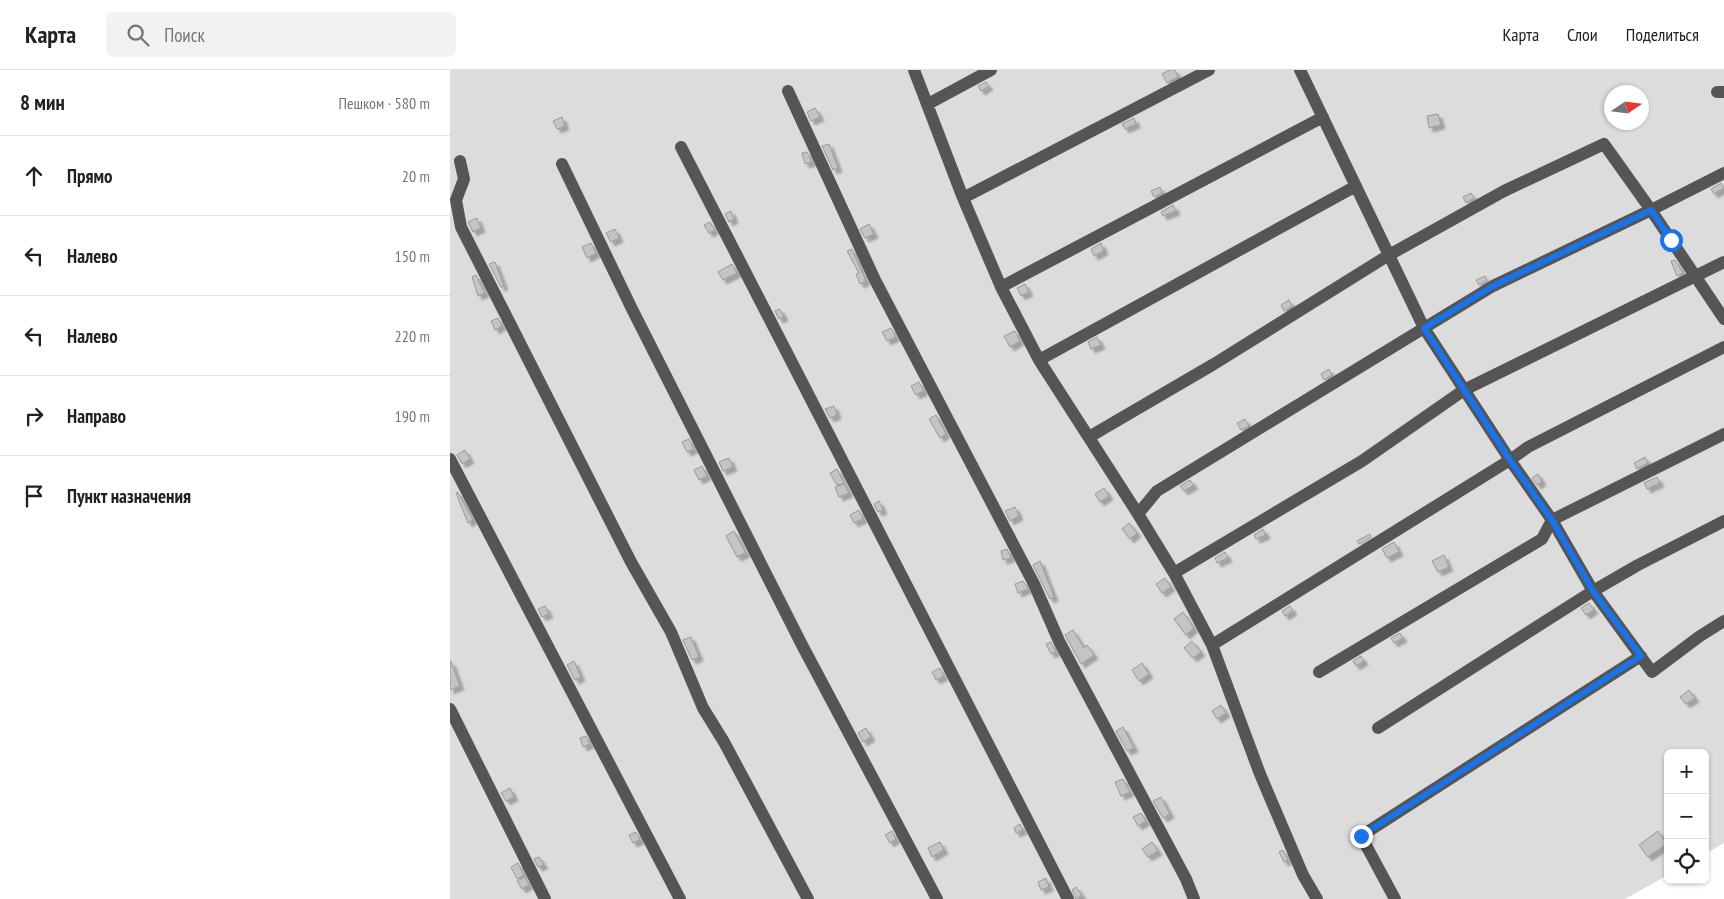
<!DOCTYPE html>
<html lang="ru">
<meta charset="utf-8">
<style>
:root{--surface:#fff;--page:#f2f2f2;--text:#202124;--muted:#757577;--line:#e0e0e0}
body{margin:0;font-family:"PT Sans Narrow",sans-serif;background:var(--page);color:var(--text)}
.controls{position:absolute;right:15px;bottom:15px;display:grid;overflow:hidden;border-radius:8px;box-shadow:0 1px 4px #0004}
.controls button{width:45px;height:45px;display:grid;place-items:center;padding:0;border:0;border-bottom:1px solid var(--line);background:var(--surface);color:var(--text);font:25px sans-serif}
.compass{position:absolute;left:1154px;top:15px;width:45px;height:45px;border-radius:50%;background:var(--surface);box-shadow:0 1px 4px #0004;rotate:77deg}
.stop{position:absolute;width:15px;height:15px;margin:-11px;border:4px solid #1a73e8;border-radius:50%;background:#fff}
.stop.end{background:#1a73e8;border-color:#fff;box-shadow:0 1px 5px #0008}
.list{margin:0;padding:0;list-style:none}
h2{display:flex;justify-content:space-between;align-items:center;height:65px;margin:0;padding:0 20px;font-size:21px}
h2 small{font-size:16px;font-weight:400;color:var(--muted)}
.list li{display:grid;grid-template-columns:32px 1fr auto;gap:15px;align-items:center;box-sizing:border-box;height:80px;padding:0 20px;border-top:1px solid var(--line)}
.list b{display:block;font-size:19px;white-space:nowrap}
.list em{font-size:16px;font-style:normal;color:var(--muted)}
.icon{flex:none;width:28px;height:28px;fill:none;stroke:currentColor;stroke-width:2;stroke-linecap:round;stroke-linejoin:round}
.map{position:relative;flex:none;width:1274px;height:829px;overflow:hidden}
header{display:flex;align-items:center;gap:30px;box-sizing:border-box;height:70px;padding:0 25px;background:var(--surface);border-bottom:1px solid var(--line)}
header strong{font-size:24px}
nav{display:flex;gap:28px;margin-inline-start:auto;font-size:18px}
.search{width:350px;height:45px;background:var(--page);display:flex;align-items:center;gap:12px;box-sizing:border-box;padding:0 18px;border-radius:8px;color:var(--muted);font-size:19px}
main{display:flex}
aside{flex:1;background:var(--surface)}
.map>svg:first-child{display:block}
.green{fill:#dcdcdc;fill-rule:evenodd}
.building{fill:#c4c4c4;stroke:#999;filter:url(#shadow)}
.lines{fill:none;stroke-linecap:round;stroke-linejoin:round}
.minor{stroke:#555;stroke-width:12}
.route{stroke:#1a73e8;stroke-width:6}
</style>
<header>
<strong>Карта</strong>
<div class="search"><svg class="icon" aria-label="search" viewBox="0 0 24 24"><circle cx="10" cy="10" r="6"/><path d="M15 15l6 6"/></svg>Поиск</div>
<nav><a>Карта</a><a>Слои</a><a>Поделиться</a></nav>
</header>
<main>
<aside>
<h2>8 мин<small>Пешком · 580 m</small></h2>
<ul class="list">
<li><svg class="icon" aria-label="ahead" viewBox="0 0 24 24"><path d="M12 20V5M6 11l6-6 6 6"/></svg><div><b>Прямо</b></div><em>20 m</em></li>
<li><svg class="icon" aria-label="left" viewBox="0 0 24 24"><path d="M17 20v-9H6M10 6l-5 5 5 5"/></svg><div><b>Налево</b></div><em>150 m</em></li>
<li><svg class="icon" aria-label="left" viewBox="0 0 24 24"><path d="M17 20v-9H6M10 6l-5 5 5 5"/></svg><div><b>Налево</b></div><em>220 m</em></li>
<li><svg class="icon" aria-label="right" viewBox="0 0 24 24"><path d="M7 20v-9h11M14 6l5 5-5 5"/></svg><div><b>Направо</b></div><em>190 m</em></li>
<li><svg class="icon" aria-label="arrive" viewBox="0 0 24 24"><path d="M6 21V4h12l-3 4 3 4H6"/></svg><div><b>Пункт назначения</b></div></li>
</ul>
</aside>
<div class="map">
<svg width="1274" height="829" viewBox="0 0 1274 829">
<defs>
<filter id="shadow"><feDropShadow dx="4" dy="4" stdDeviation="1" flood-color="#0004"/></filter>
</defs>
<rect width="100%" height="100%" fill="#fff"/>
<!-- green -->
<path class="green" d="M0 0H1274V773L1255 784V683H1218V805L1175 829H0ZM1162 22H1192V52H1162Z"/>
<!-- building -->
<path class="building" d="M719 0H725L728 7 717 13 712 4Z
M536 12 539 16 531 21 528 16Z
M365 38 370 47 361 51 357 42Z
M988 44 991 55 979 58 977 46Z
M112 47 115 56 107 59 103 51Z
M684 48 686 54 675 59 672 54Z
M379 74 388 98 383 100 372 76Z
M357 82 362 92 355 94 352 83Z
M1271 113 1274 118 1264 124 1261 119Z
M710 117 712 123 704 127 701 121Z
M1021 123 1024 128 1016 133 1013 127Z
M723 135 726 141 713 146 711 142Z
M281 141 284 149 279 152 275 144Z
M27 148 31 158 23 162 18 152Z
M260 152 265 160 259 163 254 155Z
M419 154 424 164 415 168 410 159Z
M165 159 169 168 161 172 156 163Z
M141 173 146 183 137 188 132 177Z
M651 173 654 181 644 186 641 179Z
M402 179 416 211 410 214 406 204 409 203 397 181Z
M1225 190 1233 203 1227 206 1221 191Z
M45 192 54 216 51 217 39 194Z
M282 194 287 203 273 210 268 202Z
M26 205 35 223 28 226 22 207Z
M1035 206 1037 210 1029 215 1026 210Z
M575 214 579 222 571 226 567 218Z
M839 230 842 236 834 241 831 235Z
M330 239 334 247 329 249 325 241Z
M48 248 52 256 45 260 41 251Z
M441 258 446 267 437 271 432 262Z
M565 261 570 271 560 277 554 266Z
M647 267 651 275 641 279 638 272Z
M879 299 882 305 874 310 871 304Z
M469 312 474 321 466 325 461 316Z
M384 336 387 345 380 348 375 339Z
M486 345 496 364 490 368 479 349Z
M795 349 799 356 791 360 787 353Z
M239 369 244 379 237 382 232 372Z
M15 380 20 389 12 394 7 385Z
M1195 387 1198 393 1187 399 1184 393Z
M279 388 283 397 273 401 269 392Z
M252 396 257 406 249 410 244 400Z
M387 399 399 423 389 427 385 417 394 414 387 415 380 403Z
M1088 404 1092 412 1087 415 1082 408Z
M1207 407 1210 413 1197 419 1194 413Z
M740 410 744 415 734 421 730 416Z
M654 418 659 426 650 432 645 424Z
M8 422 23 450 18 453 6 423Z
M429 431 433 440 428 442 424 434Z
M565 437 569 446 560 451 555 441Z
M409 440 413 449 404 453 400 445Z
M679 453 687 463 680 469 672 459Z
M813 459 816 465 806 469 804 465Z
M284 461 296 483 287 487 276 466Z
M920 464 921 467 909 474 907 471Z
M944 472 949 482 937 488 932 479Z
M557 479 561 488 553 490 551 481Z
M775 482 778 488 767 493 765 488Z
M994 485 999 497 988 502 982 491Z
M590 491 604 527 600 529 583 495Z
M715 508 721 517 712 523 706 514Z
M573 511 578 519 568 523 565 514Z
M1139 533 1144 540 1136 545 1131 538Z
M95 536 99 544 92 547 88 539Z
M840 536 843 541 835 546 832 541Z
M733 542 744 558 736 565 724 549Z
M623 560 634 578 637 575 644 585 631 594 615 565Z
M950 563 953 568 944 573 941 568Z
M241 567 249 587 242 590 233 570Z
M742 571 751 582 743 588 734 578Z
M601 572 606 582 601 584 596 574Z
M911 586 914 591 906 596 903 591Z
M1 591 10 616 0 620V592Z
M124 591 131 607 125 610 117 595Z
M692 593 699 604 689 611 682 600Z
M490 598 494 606 486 610 482 602Z
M1239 620 1245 628 1236 634 1230 627Z
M771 635 776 643 767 649 762 641Z
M673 657 684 678 677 681 666 661Z
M416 658 421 667 413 672 408 663Z
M136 666 140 674 133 677 130 668Z
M673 709 680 722 671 726 665 712Z
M60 718 64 727 56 731 51 723Z
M711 727 720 744 713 748 703 731Z
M691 743 696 751 688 756 683 747Z
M570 754 573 760 566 763 564 758Z
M442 761 446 769 440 773 435 765Z
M1208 761 1217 774 1198 787 1189 775Z
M186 762 190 770 183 773 179 765Z
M490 772 494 780 482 787 478 778Z
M702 772 708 781 698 787 692 779Z
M833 780 838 790 834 792 829 782Z
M89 787 94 795 88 797 84 789Z
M68 793 74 805 67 809 61 797Z
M75 807 79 815 72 819 67 811Z
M596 808 599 817 591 820 588 812Z
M626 817 632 825 626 829 622 820Z"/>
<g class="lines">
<!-- minor -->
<path class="minor" d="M464 0 513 128 551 217 589 290 688 444
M850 0 974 258 1060 390 762 575 724 503 912 391 1014 320 1274 192
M338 21 425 210 584 514 609 571 736 809 744 829
M1267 22H1274
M478 34 541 0
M231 77 618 829
M10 91 14 109 6 130 11 157 181 492 221 562 253 638 274 672 358 829
M112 94 182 239 352 575 487 829
M1274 103 1201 140 1274 249
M513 128 759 0
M551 217 873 47
M1274 277 1078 377 1060 390 1102 450 1143 521 1188 495 1274 451
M589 290 906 116
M639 367 764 294 939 185 1054 121 1154 74 1201 140 1043 216 707 421 688 444 724 503
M0 389 230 829
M762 575 810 704 853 805 867 829
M869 602 1092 469 1102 450 1274 364
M0 639 95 829
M928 658 1143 521 1202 602 1250 566 1274 551
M945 829 911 766 1191 586"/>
</g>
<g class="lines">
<!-- route -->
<path class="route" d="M911 766 1191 586 1143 521 1102 450 1060 390 974 258 1043 216 1201 140 1221 170"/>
</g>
</svg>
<div class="controls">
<button>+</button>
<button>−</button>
<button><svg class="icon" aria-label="locate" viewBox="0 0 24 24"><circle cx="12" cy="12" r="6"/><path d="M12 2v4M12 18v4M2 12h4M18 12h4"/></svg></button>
</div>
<svg class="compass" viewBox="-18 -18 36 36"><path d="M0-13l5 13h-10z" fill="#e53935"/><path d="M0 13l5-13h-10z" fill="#757577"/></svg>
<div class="stop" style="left:1221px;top:170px"></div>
<div class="stop end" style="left:911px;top:766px"></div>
</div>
</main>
